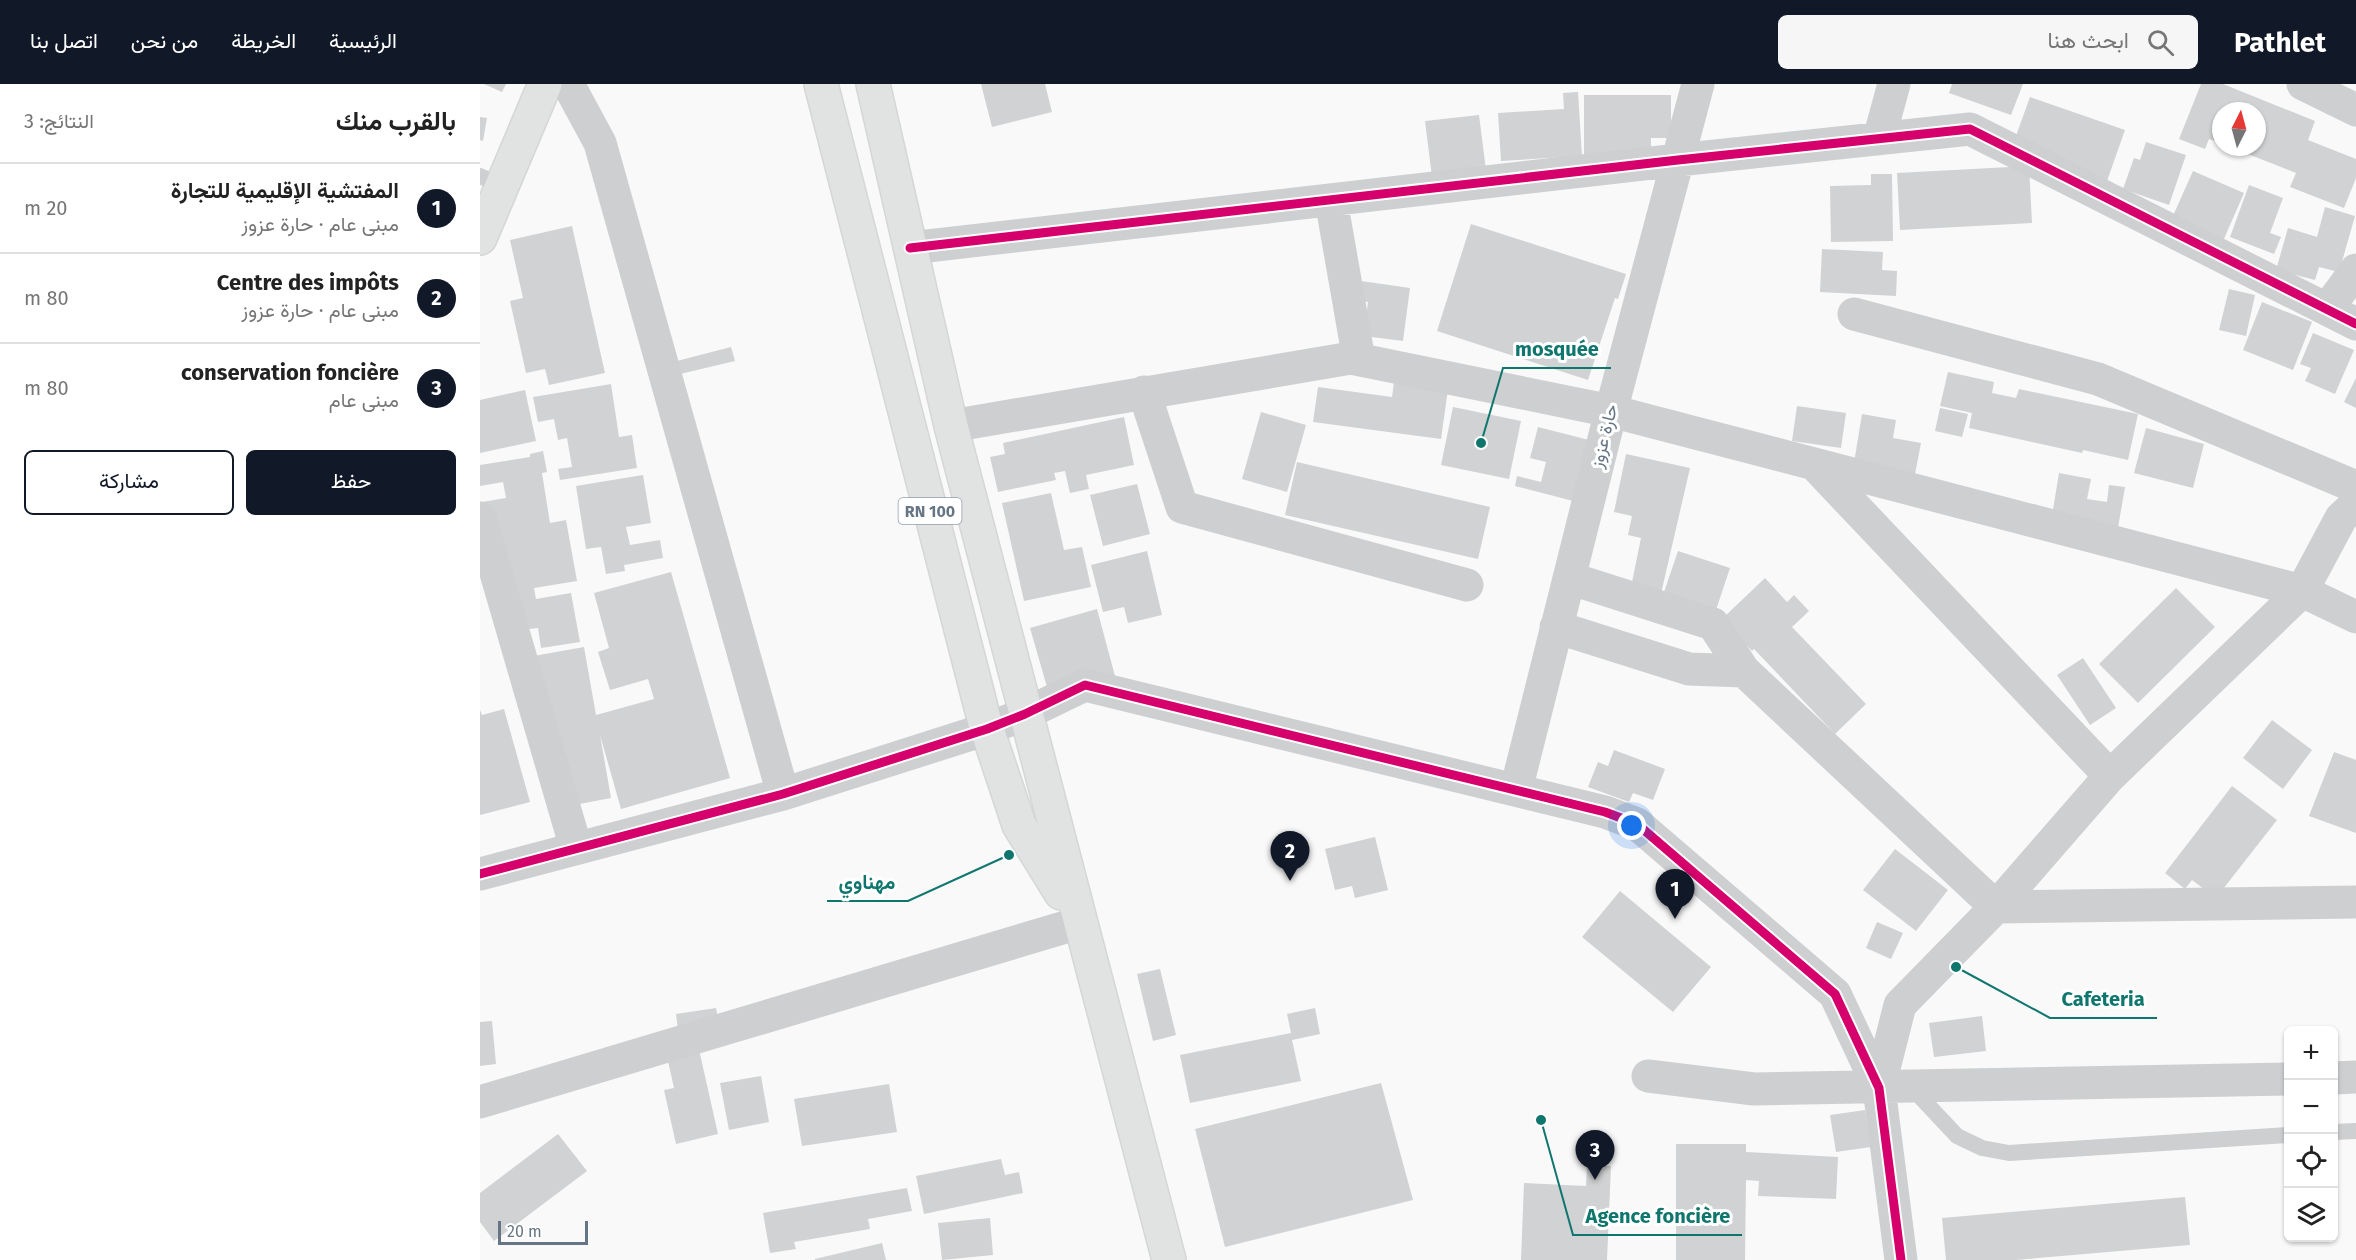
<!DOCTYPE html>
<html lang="ar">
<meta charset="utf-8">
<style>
:root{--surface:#fff;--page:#f6f6f6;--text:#222;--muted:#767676;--line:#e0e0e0;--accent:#111827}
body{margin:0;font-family:"Fira Sans",Vazirmatn,sans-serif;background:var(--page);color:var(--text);direction:rtl}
.controls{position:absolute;right:18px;bottom:18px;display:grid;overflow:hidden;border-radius:9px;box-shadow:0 2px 4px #0004}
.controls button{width:54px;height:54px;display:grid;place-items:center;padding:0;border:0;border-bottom:2px solid var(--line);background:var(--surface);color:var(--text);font:30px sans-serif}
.compass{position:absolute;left:1732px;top:18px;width:54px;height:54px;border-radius:50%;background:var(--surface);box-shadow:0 2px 4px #0004;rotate:6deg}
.scale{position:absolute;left:18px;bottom:15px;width:90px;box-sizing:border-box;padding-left:6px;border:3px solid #657583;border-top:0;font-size:16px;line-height:21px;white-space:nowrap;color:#657583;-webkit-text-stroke:4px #fff;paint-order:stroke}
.you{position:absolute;left:1152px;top:742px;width:21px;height:21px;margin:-15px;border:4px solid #fff;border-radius:50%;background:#1a73e8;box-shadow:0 0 0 9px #1a73e833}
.badge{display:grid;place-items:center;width:39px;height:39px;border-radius:50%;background:var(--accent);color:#fff;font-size:20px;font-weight:700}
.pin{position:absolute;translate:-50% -50px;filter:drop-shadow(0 2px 3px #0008)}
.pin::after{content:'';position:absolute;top:32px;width:21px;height:18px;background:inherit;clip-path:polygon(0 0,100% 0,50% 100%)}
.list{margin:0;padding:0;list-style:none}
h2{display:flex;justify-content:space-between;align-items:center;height:78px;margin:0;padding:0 24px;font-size:26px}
h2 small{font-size:20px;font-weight:400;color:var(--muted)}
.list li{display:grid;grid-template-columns:39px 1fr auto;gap:18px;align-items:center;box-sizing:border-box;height:90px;padding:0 24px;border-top:2px solid var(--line)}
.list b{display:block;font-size:22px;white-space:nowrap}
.list p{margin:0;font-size:20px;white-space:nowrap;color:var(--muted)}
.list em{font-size:20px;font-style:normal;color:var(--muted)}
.actions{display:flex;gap:12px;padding:18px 24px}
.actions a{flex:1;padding:14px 0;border:2px solid var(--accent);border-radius:9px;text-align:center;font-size:21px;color:var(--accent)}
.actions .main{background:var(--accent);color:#fff}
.icon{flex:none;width:33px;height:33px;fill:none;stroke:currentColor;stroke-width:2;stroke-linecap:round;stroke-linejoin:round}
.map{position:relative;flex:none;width:1876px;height:1176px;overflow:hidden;direction:ltr}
header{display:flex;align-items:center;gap:36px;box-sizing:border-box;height:84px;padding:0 30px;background:var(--accent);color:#fff}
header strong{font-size:28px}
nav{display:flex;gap:33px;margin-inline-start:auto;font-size:21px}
.search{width:420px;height:54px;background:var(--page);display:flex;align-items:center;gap:15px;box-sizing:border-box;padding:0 21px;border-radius:9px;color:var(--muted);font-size:22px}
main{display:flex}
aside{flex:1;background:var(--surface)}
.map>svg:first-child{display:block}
.building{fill:#d0d2d3}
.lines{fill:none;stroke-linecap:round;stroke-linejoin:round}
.primary-casing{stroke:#d5d6d7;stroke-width:36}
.service{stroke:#cecfd0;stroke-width:16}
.minor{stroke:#cecfd0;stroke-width:33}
.primary{stroke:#e1e2e2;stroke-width:33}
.cycleway-casing{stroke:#fff;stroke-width:13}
.cycleway{stroke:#d6006c;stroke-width:9}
.labels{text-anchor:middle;stroke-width:6;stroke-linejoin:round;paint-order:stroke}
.shield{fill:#fff;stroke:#939ea8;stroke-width:1.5}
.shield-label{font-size:16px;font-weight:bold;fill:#657583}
.street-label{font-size:18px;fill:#657583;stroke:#fff}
.leader{fill:none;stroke:#0f766e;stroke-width:2}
.callout-dot{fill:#0f766e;stroke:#fff;stroke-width:2}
.callout-label{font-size:20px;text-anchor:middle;font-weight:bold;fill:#0f766e;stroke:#fff;stroke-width:6;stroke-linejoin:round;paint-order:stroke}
</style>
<header>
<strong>Pathlet</strong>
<div class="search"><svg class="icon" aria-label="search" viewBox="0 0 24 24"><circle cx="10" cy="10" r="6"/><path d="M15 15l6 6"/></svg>ابحث هنا</div>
<nav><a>الرئيسية</a><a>الخريطة</a><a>من نحن</a><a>اتصل بنا</a></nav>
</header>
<main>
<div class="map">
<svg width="1876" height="1176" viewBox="0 0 1876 1176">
<rect width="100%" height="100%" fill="#f9f9f9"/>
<!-- building -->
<path class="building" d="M4 0H26L22 8Z
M501 0H565L572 28 512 43Z
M1472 0H1543L1531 31 1469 9Z
M1721 0H1743L1835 37 1828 56 1876 75V94L1864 124 1810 103 1816 89 1750 63H1777V27H1741V59L1729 55 1725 65 1699 55Z
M1098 8 1102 72 1021 77 1018 29 1084 25 1083 9Z
M1104 11H1191V54H1171V70H1104Z
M1550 13 1645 46 1627 97 1532 63Z
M999 31 1006 86 952 93 945 37Z
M0 33 7 34 3 57 0 56Z
M1666 58 1706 71 1689 121 1643 105 1654 74 1660 76Z
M1549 82 1552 139 1420 146 1417 89Z
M1713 87 1764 109 1743 157 1692 134Z
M1391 90H1412L1413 157 1351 158 1350 102 1391 101Z
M1769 101 1803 114 1790 149 1801 153 1794 170 1750 153Z
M1845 123 1875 132 1859 188 1839 183 1835 196 1796 186 1808 144 1837 153Z
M991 140 1146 190 1138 215 1135 214 1108 296 957 247Z
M92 142 125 289 69 301 65 285 46 289 30 217 43 214 30 156Z
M1342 165 1403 168 1402 186 1417 187 1416 212 1340 208Z
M874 196 930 204 923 257 884 252 888 218 871 215Z
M1749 205 1775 211 1766 252 1739 246Z
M1782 218 1832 238 1813 286 1763 266Z
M1833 249 1874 266 1855 310 1825 297 1831 284 1820 280Z
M251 263 255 277 196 291 193 278Z
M1468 288 1514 298 1512 309 1536 314 1539 305 1658 330 1648 376 1603 366 1602 369 1489 344 1492 329 1460 322Z
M1876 294V324L1864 318Z
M914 298 968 305 961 355 833 338 838 303 912 313Z
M131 300 139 353 152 351 157 384 80 396 78 385 92 383 87 354 78 356 74 335 58 338 53 313Z
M45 306 56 357 0 369V316Z
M1317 322 1366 329 1361 364 1312 357Z
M973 323 1041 337 1029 395 961 381Z
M1460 324 1488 330 1482 353 1455 347Z
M781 328 826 341 807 408 762 395Z
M1382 330 1416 336 1413 354 1441 359 1434 395 1373 385Z
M644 333 654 381 606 391 609 405 590 409 585 387 574 389 576 396 518 408 510 373 525 370 523 359Z
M1058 343 1113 357 1097 418 1035 402 1037 392 1061 398 1066 378 1050 374Z
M1666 344 1724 360 1713 404 1654 389Z
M63 367 67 388 62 389 70 439 86 436 97 497 54 504 56 515 91 509 100 558 61 564 58 544 41 546 2 418 26 414 23 398 0 402V381L50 373V370Z
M1146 370 1210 384 1180 514 1150 508 1161 454 1148 451 1152 432 1134 428Z
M817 378 1010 423 998 475 805 431Z
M1579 389 1611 395 1607 415 1627 418 1629 401 1645 403 1635 461 1569 450Z
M163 391 171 439 146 443 150 461 180 456 183 474 144 481 145 487 126 490 121 463 106 465 96 402Z
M657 400 670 450 623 462 610 411Z
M571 409 584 466 602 463 611 503 544 517 522 419Z
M667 467 682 531 648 539 644 523 623 528 611 481Z
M1198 467 1250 484 1235 529 1183 511Z
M191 488 250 694 141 725 120 651 131 714 89 722 48 573 104 563 116 631 174 615 168 595 130 606 118 568 129 564 114 509Z
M1285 494 1307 518 1314 511 1329 527 1312 543 1386 620 1355 650 1274 565 1272 567 1242 535Z
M1696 504 1735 543 1658 619 1619 580Z
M617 525 635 592 569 610 550 544Z
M1603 574 1636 624 1610 641 1577 591Z
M24 625 50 718 0 731V626L2 631Z
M1792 636 1832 666 1803 705 1763 674Z
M1134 666 1185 685 1173 716 1153 709 1149 718 1108 703 1118 678 1128 682Z
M1854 668 1876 676V749L1829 732Z
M1752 702 1797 736 1736 814 1712 796 1705 805 1685 789Z
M895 753 908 806 875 814 872 802 855 806 845 765Z
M1415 765 1468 806 1436 847 1383 806Z
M1140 807 1231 883 1193 928 1102 853Z
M1397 838 1423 849 1411 875 1386 864Z
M680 885 696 951 673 957 657 890Z
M236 924 239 941 198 946 196 930Z
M835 924 840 950 812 956 821 997 710 1019 700 971 811 949 807 930Z
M1502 932 1506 967 1454 973 1449 939Z
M12 937 16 980 0 982V938Z
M218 961 238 1050 196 1060 184 1006 194 1004 186 968Z
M281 992 289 1038 249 1046 240 999Z
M901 999 933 1116 745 1163 715 1045Z
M409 1000 417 1048 322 1062 314 1015Z
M1385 1026 1391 1063 1356 1068 1350 1031Z
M78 1050 107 1087 14 1157 0 1138V1109Z
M1196 1060H1266V1068L1358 1073 1356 1115 1278 1112 1279 1097 1266 1096 1265 1176H1196Z
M521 1075 525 1091 539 1088 543 1109 444 1130 436 1092Z
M1107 1080 1131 1082 1127 1176H1041L1044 1099 1106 1102Z
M427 1104 432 1127 388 1135 390 1145 314 1158 316 1165 290 1169 283 1129Z
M1705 1113 1710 1161 1536 1176H1466L1462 1134Z
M510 1134 513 1171 462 1176 458 1139Z
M402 1159 406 1176H335V1175Z"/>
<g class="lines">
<!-- primary casing -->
<g class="primary-casing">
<path id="primary" d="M341 0 505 639 539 741 581 809
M393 0 471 342 689 1176
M0 154 65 0"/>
</g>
<!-- service -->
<path class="service" d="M0 92 22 102
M1431 1003 1477 1052 1502 1064 1529 1069 1808 1051
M1854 1048 1876 1047"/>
<!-- minor -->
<path class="minor" d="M88 0 120 59 303 710
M1823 0 1876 26
M1399 55 1414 0
M851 116 879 276
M430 164 1198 76 1490 45 1876 240
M1847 225 1876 186
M1374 230 1618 295 1876 403
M664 308 702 423 987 501
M471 342 871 274 1131 327 1822 507 1876 533
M1334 380 1630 692
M0 434 96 764
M1089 494 1233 540 1264 587 1516 823 1876 818
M1076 543 1209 585 1264 587
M1036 706 1131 327 1218 0
M0 790 303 710 507 645 545 630 605 601 1125 728 1157 740 1355 910 1399 1004 1421 1176
M1168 992 1274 1005 1808 995
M1854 994 1876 993
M1399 1004 1420 921 1516 823 1630 692 1822 507 1861 434 1876 420
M0 1018 599 839"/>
<!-- primary -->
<use href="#primary" class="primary"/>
<!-- cycleway casing -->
<g class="cycleway-casing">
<path id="cycleway" d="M430 164 1198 76 1490 45 1876 240
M0 790 303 710 507 645 545 630 605 601 1125 728 1157 740 1355 910 1399 1004 1421 1176"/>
</g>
<!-- cycleway -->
<use href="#cycleway" class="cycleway"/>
</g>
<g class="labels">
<!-- shield labels -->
<rect class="shield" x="418.5" y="414" width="63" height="26" rx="4.5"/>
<g class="shield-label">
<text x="450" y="433">RN 100</text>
</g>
<!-- street labels -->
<g class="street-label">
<text transform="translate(1124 352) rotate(-76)" y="6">حارة عزوز</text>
</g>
</g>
<!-- callouts -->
<path class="leader" d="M1001 359L1023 284H1131M529 771L428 817H347M1476 883L1570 934H1677M1061 1036L1093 1151H1262"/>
<g class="callout-dot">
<circle cx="1001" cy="359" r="6"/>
<circle cx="529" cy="771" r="6"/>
<circle cx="1476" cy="883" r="6"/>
<circle cx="1061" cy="1036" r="6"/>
</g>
<g class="callout-label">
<text x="1077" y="272">mosquée</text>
<text x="387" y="805">مهناوي</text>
<text x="1623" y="922">Cafeteria</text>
<text x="1178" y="1139">Agence foncière</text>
</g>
</svg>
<div class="controls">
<button>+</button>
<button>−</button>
<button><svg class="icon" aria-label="locate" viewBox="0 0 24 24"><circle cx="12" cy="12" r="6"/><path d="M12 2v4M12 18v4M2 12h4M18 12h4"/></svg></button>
<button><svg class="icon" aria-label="layers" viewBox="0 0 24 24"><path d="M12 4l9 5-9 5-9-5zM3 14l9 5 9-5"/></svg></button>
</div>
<svg class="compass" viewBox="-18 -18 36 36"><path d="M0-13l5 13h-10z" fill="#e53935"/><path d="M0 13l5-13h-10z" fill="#767676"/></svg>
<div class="scale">20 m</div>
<div class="you"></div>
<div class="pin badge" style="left:1195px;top:835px">1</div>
<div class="pin badge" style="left:810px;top:797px">2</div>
<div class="pin badge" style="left:1115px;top:1096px">3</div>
</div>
<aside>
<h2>بالقرب منك<small>النتائج: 3</small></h2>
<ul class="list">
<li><span class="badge">1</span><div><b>المفتشية الإقليمية للتجارة</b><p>مبنى عام · حارة عزوز</p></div><em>20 m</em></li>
<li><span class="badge">2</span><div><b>Centre des impôts</b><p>مبنى عام · حارة عزوز</p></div><em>80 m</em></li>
<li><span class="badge">3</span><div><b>conservation foncière</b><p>مبنى عام</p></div><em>80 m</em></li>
</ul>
<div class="actions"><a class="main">حفظ</a><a>مشاركة</a></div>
</aside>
</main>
